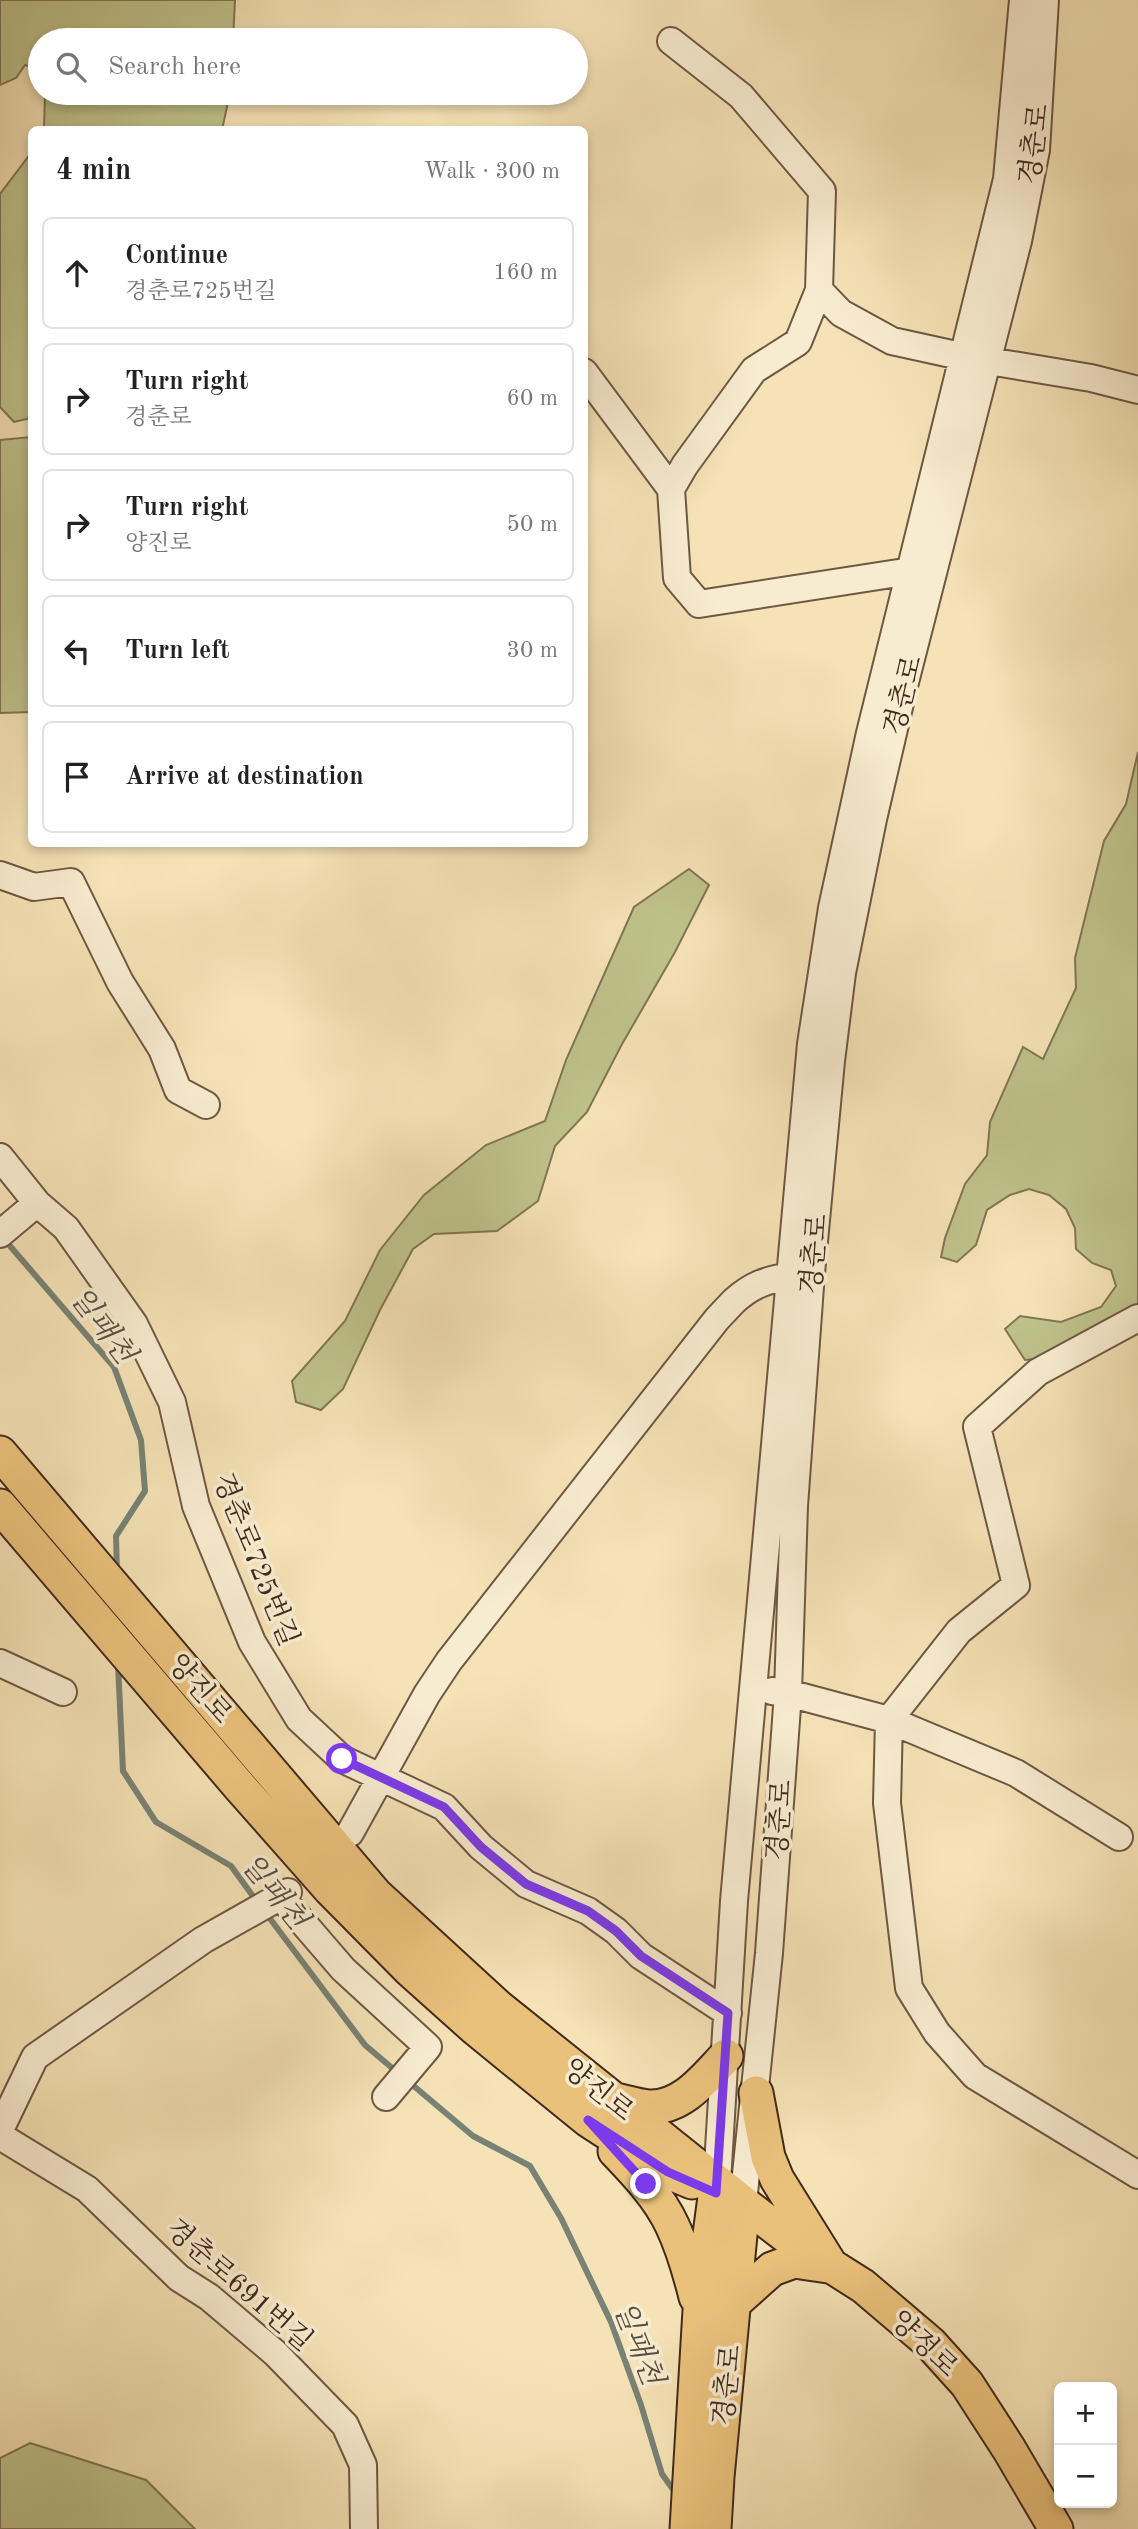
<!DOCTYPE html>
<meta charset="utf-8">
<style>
:root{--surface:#fff;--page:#f6f6f6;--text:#222;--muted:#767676;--line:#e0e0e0}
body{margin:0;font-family:"Old Standard TT","Noto Serif KR",serif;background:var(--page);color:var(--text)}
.controls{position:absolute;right:21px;bottom:21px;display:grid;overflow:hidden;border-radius:10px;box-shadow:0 4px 10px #0003}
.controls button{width:63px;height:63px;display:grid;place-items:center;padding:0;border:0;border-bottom:2px solid var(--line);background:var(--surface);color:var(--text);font:35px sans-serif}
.stop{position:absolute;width:21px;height:21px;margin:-16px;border:5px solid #7c3aed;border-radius:50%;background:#fff}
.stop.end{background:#7c3aed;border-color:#fff;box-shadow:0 2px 7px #0008}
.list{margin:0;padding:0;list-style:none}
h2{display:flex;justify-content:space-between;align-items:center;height:91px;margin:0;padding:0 28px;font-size:30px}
h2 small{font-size:23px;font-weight:400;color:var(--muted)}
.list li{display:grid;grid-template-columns:46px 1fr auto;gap:21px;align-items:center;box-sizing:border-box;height:112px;margin:0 14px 14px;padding:0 14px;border:2px solid var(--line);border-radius:10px}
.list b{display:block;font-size:26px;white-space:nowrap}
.list p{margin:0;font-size:23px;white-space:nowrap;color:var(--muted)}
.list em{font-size:23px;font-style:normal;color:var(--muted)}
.icon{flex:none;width:38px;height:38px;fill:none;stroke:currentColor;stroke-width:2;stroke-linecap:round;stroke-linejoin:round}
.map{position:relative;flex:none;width:1138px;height:2529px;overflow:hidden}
.search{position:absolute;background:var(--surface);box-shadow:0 4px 10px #0003;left:28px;top:28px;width:560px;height:77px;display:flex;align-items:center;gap:18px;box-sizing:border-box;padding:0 24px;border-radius:38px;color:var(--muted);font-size:26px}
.panel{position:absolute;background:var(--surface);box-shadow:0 4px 10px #0003;left:28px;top:126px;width:560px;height:721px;border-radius:10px}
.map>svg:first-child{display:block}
.green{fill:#bfc28b;stroke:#807654;stroke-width:2}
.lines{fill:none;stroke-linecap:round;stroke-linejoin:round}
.stream{stroke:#788275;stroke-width:6}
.minor-casing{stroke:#6e5842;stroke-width:30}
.major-casing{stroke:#412a1c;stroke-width:37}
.minor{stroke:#f8ecd0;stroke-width:26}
.major{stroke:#eac17b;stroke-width:33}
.route{stroke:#7c3aed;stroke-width:9}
.labels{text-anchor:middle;stroke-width:7;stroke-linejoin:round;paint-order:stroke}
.street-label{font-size:28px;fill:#412a1c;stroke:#f8ecd0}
.water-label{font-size:30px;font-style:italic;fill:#584f41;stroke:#f8ecd0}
</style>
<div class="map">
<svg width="1138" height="2529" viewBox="0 0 1138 2529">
<rect width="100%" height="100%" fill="#f5e2b6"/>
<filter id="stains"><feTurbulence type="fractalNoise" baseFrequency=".00286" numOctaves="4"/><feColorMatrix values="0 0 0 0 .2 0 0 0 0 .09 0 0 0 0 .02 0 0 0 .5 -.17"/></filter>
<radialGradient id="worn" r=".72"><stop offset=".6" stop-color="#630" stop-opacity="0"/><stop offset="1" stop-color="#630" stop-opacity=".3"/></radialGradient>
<!-- green -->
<path class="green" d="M0 0H235L233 40H40V70L25 65 16 78 0 85Z
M45 93H230L222 130 44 129Z
M31 153V418L14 422 0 407V194Z
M31 437V712L0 713V440Z
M1138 752V1305L1050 1357 1025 1360 1005 1329 1020 1316 1061 1322 1101 1307 1116 1286 1111 1270 1092 1263 1076 1249 1075 1228 1066 1209 1049 1195 1029 1189 1010 1195 987 1210 976 1245 957 1262 941 1257 945 1238 965 1184 987 1155 990 1122 1023 1047 1043 1059 1076 988 1075 958 1104 841 1126 804Z
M689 869 709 885 675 952 621 1046 587 1112 555 1146 538 1201 497 1231 434 1234 413 1249 380 1310 343 1389 321 1410 296 1402 292 1381 345 1321 380 1250 424 1195 486 1145 545 1121 566 1060 634 907Z
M30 2443 146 2480 195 2529H0V2458Z"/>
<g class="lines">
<!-- stream -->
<path class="stream" d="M4 1239 114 1367 141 1440 145 1491 116 1536 117 1573
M118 1664 123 1771 156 1822 231 1866 258 1903
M265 1912 365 2045 398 2073
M409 2082 473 2136 530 2166 561 2218 611 2322 641 2405 662 2474 677 2495"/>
<!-- minor casing -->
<g class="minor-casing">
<path id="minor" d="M671 41 741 96 822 191 819 290 841 313 892 341 965 357 1091 378 1138 390
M584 372 671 489 677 578 699 604 911 571
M671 489 685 465 754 370 798 342 819 290
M0 875 34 887 71 882 120 982 162 1049 178 1090 206 1105
M0 1157 37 1203 66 1228 134 1324 172 1402 196 1506 252 1642 299 1719 342 1759 444 1807 481 1847 526 1884 588 1911 616 1931 641 1956 728 2013
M0 1234 37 1203
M1138 1318 1038 1372 977 1427 1016 1585 959 1631 889 1720 887 1803 909 1988 937 2033 975 2076 1138 2175
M0 1663 63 1692
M772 1691 788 1693 889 1720 1016 1773 1119 1837
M350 1833 427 1694 449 1661 717 1319 734 1301C752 1285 766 1280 790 1276
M281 1897 343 1969 428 2047 386 2097
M0 2130 35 2057 203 1940 288 1892
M0 2136 87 2189 179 2278 209 2297 275 2353 345 2425 363 2465 364 2529
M717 2182 734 1901 811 1044 832 908 870 733 1007 179 1023 0
M743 2203 769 1953 788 1693 794 1506 811 1273 831 1061 842 973 873 819 903 690 1018 241 1036 150 1045 0"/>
</g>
<!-- major casing -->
<g class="major-casing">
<path id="major" d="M0 1453 376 1895 497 2006 743 2203 798 2245 863 2286 930 2343 967 2384 1009 2449 1056 2529
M0 1506 240 1787 331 1890 410 1970 476 2029 588 2120 668 2172 692 2182
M756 2093 768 2157 777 2179 828 2261
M615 2100C626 2102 637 2106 648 2107 682 2109 705 2078 726 2056
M615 2151C636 2173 659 2197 672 2225 683 2248 690 2273 696 2297
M734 2303 772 2269 794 2261 828 2266
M687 2529 700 2310 717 2182
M714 2529 717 2477 743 2203"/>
</g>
<!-- minor -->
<use href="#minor" class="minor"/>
<!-- major -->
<use href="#major" class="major"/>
</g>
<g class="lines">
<!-- route -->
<path class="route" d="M342 1759 444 1807 481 1847 526 1884 588 1911 616 1931 641 1956 728 2013 716 2193 668 2172 588 2120 646 2184"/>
</g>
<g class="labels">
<!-- street labels -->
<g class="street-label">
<text transform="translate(1033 144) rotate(-83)" y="10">경춘로</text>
<text transform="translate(902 695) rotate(-76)" y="10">경춘로</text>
<text transform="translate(813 1254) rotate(-85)" y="10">경춘로</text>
<text transform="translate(257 1559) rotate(68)" y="10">경춘로725번길</text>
<text transform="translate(201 1688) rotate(49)" y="10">양진로</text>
<text transform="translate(778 1820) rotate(-86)" y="10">경춘로</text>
<text transform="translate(599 2089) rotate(39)" y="10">양진로</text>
<text transform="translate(240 2284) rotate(41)" y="10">경춘로691번길</text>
<text transform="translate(925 2343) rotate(44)" y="10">양정로</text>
<text transform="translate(726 2385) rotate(-84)" y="10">경춘로</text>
</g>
<!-- water labels -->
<g class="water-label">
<text transform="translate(103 1325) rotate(53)" y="10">일패천</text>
<text transform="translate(275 1891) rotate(51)" y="10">일패천</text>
<text transform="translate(639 2343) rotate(69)" y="10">일패천</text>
</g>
</g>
<rect width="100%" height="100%" filter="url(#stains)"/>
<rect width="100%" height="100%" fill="url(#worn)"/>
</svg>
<div class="controls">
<button>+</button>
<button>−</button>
</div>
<div class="stop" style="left:342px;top:1759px"></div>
<div class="stop end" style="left:646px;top:2184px"></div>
<div class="search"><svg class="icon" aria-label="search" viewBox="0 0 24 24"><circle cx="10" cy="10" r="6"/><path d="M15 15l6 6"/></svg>Search here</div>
<section class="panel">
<h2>4 min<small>Walk · 300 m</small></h2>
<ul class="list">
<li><svg class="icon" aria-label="ahead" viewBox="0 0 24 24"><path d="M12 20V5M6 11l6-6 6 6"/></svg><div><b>Continue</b><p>경춘로725번길</p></div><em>160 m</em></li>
<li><svg class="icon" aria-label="right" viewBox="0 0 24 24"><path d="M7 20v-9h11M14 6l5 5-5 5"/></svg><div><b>Turn right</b><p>경춘로</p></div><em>60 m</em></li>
<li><svg class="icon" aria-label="right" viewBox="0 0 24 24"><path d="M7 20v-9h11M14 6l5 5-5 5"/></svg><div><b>Turn right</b><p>양진로</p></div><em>50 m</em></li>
<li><svg class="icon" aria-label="left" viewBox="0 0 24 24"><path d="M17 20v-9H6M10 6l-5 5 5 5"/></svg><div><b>Turn left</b></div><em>30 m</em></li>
<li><svg class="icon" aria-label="arrive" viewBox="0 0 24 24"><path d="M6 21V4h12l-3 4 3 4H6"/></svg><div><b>Arrive at destination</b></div></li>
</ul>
</section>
</div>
